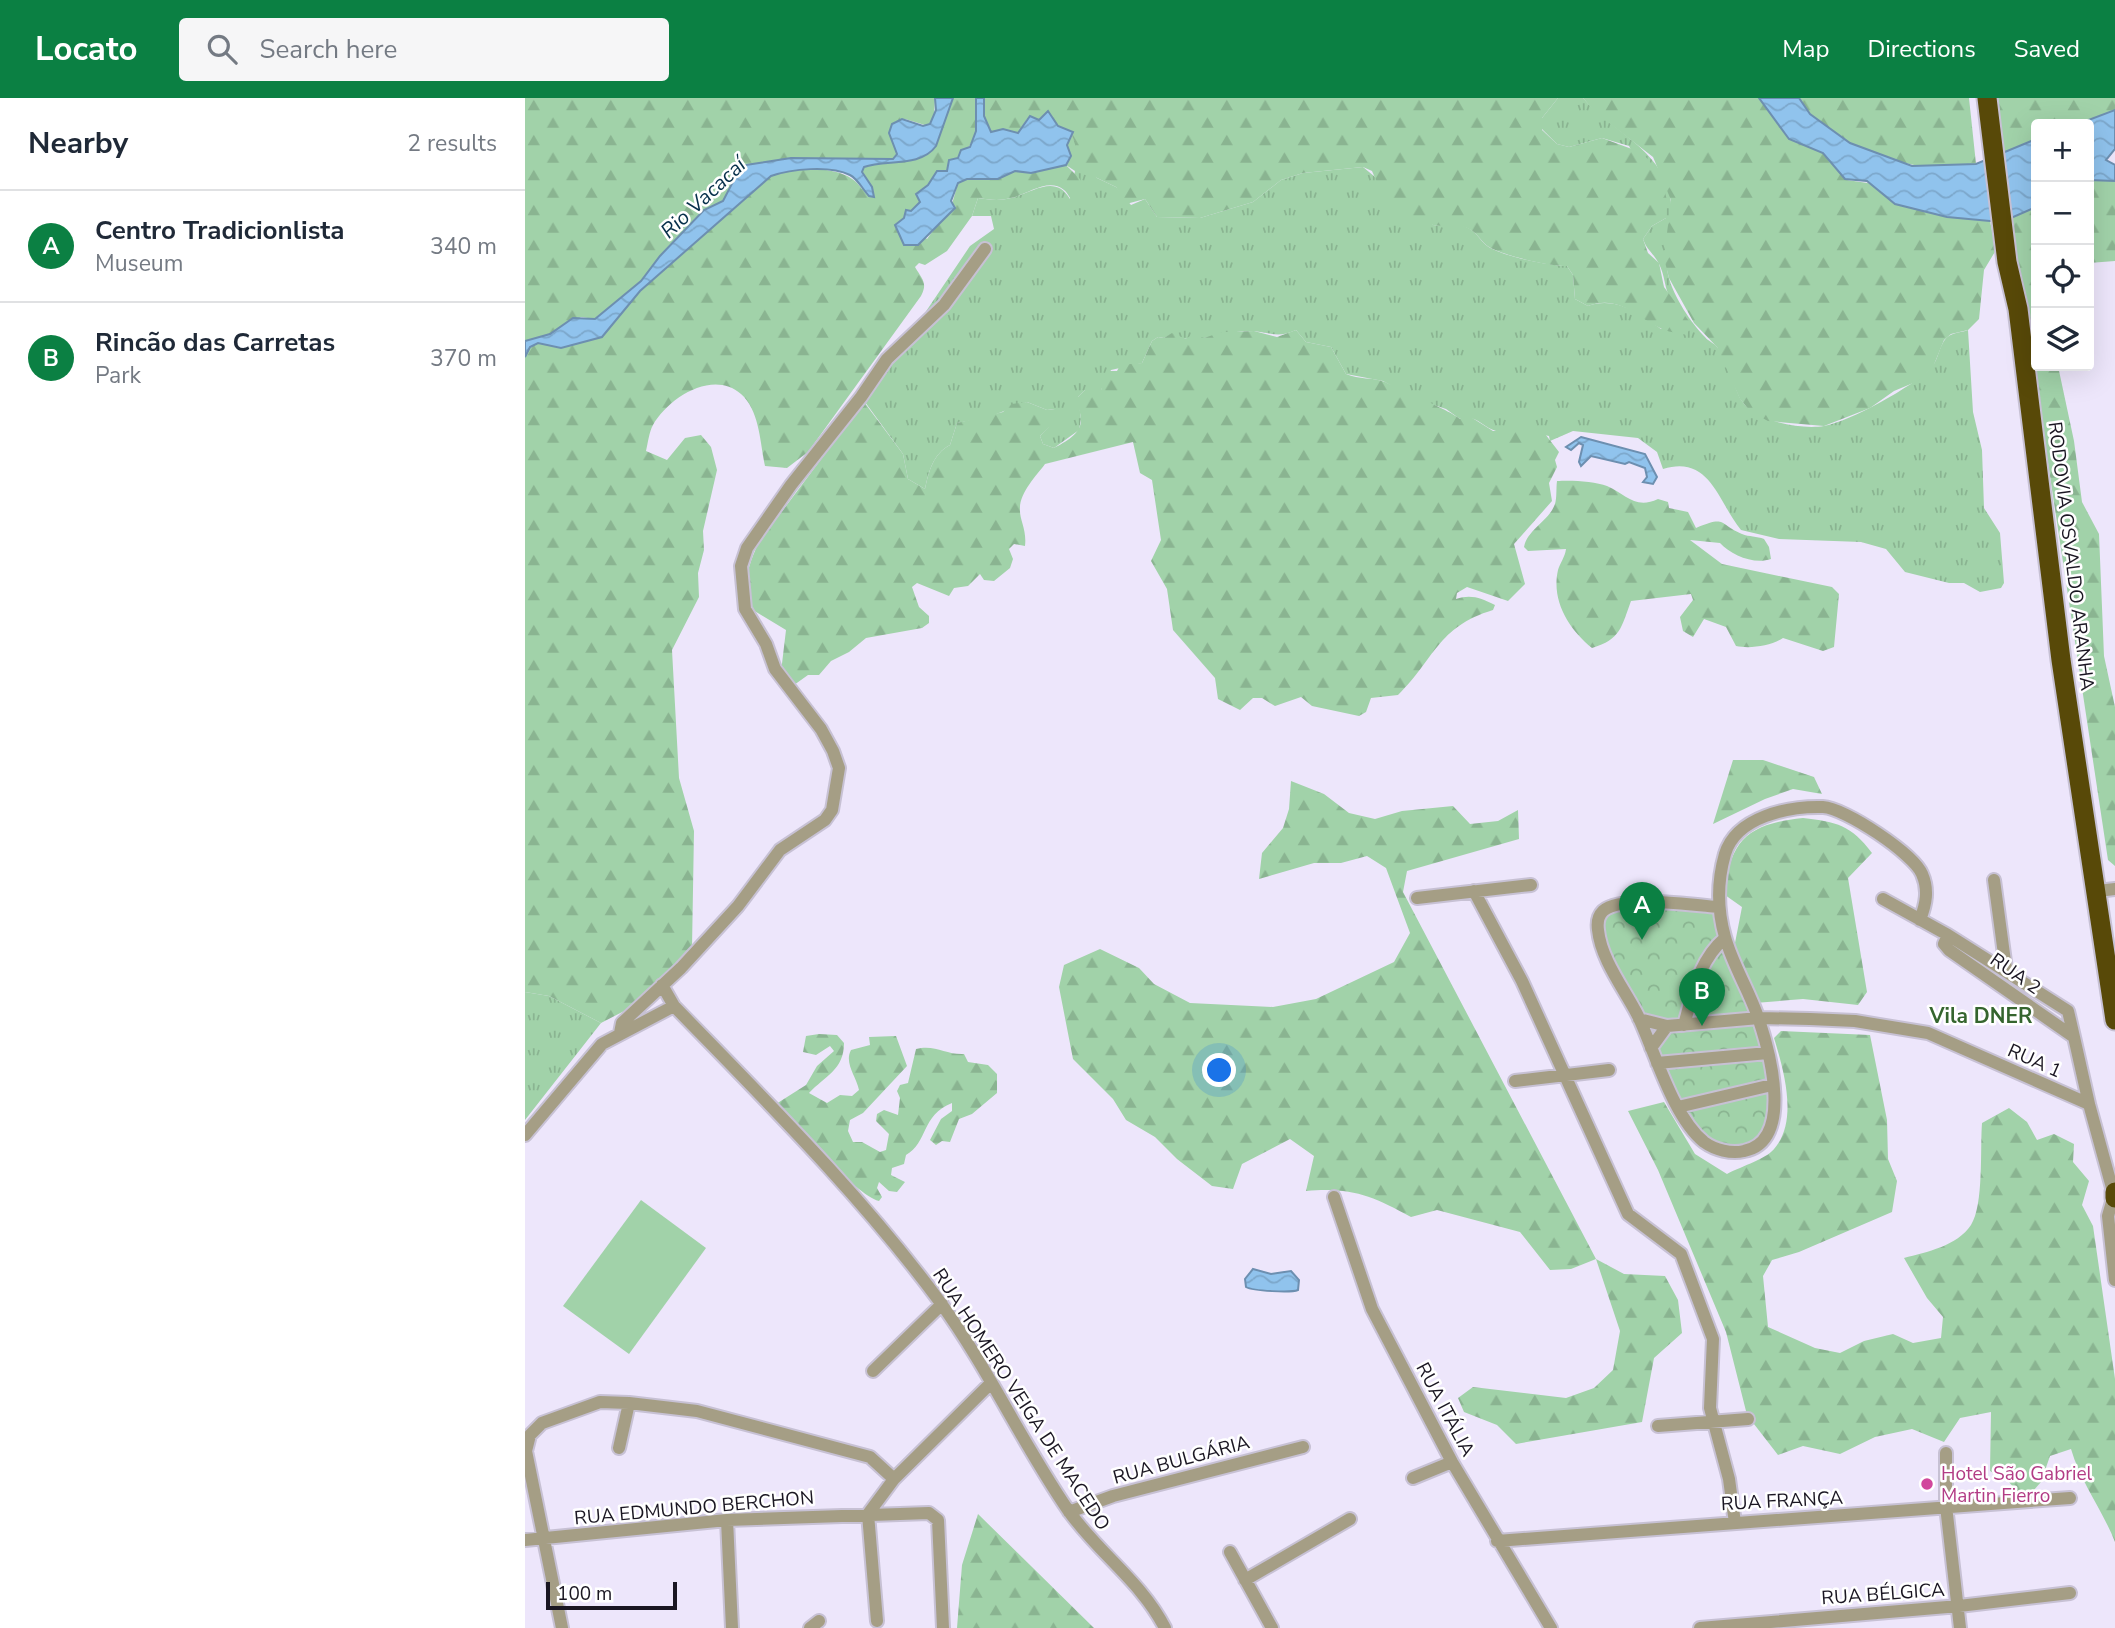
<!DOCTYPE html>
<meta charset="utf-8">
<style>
:root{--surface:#fff;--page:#f6f6f7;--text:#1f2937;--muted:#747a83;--line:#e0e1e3;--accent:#0b8043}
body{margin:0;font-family:"Nunito Sans",sans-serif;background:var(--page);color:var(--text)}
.controls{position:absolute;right:21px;top:21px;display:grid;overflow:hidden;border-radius:7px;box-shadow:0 7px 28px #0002}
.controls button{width:63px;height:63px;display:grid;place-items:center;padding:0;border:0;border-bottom:2px solid var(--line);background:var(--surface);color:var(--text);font:35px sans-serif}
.scale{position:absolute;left:21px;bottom:18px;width:131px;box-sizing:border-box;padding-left:7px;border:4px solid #1a1622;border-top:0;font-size:19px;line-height:24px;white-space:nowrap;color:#1a1622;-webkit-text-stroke:5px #fff;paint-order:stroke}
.you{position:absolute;left:695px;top:973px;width:24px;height:24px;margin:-18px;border:5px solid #fff;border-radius:50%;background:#1a73e8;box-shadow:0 0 0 10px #1a73e833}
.badge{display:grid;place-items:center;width:46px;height:46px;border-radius:50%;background:var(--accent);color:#fff;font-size:23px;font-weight:700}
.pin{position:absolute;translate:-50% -58px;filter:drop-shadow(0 2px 4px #0008)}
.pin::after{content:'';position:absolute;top:37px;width:24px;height:21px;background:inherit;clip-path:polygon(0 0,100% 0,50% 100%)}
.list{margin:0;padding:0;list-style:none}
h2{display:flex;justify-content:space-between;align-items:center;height:91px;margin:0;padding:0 28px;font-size:30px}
h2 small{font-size:23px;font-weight:400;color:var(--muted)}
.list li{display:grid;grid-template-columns:46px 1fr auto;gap:21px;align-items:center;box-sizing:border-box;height:112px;padding:0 28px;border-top:2px solid var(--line)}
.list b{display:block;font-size:26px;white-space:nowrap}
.list p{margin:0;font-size:23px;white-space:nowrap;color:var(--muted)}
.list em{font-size:23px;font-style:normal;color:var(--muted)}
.icon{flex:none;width:38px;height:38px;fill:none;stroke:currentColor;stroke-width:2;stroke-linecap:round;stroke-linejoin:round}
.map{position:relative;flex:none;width:1590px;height:1530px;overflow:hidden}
header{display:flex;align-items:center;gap:42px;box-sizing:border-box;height:98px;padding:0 35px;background:var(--accent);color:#fff}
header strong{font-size:33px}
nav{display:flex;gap:38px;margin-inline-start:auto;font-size:24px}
.search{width:490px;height:63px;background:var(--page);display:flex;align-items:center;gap:18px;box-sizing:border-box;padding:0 24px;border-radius:7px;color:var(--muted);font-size:26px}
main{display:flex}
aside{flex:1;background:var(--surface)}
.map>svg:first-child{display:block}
.grass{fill:url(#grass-tufts)}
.forest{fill:url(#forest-firs)}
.park{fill:url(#park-crowns)}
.garden{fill:#a1d2a9}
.water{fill:url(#water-waves);stroke:#6d8fb0;stroke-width:2}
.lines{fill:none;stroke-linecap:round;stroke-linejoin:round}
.minor-casing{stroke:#c7c1d4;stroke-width:16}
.highway-casing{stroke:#c7c1d4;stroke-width:23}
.minor{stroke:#a59e85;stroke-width:12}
.highway{stroke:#584908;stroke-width:19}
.hotel-dot{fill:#d1479c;stroke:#fff;stroke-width:2.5}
.labels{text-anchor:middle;stroke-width:5;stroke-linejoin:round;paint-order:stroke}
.street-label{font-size:19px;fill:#1a1622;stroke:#fff}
.hotel-label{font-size:19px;fill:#b23c85;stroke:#fff;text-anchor:start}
.water-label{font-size:21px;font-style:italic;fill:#062f4a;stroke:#fff}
.neighbourhood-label{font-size:21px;font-weight:bold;fill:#35652e;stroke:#fff}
</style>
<header>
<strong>Locato</strong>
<div class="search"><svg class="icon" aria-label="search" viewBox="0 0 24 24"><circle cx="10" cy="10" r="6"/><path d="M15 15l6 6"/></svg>Search here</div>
<nav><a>Map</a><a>Directions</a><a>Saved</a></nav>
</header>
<main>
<aside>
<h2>Nearby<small>2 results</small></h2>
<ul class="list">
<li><span class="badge">A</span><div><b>Centro Tradicionlista</b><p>Museum</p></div><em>340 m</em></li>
<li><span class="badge">B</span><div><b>Rincão das Carretas</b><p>Park</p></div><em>370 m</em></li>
</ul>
</aside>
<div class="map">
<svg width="1590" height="1530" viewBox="0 0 1590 1530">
<defs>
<pattern id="grass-tufts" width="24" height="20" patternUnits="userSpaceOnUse" patternTransform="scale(1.75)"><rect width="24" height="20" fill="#a1d2a9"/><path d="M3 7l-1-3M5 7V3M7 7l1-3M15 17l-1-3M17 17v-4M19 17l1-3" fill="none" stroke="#8ab491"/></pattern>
<pattern id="forest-firs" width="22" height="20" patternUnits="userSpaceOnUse" patternTransform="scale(1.75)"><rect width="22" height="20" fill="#a1d2a9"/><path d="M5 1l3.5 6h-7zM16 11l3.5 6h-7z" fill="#8ab491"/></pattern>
<pattern id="park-crowns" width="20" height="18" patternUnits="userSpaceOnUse" patternTransform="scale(1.75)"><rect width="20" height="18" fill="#a1d2a9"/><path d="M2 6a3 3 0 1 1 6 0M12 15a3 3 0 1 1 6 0" fill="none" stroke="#8ab491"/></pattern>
<pattern id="water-waves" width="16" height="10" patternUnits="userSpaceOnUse" patternTransform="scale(1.75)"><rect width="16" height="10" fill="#90c3ed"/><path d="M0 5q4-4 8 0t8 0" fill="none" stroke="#7ca7cb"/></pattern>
</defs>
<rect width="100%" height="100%" fill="#ede6fb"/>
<!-- grass -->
<path class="grass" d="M1033 0H1058C1085 31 1126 47 1142 86 1154 117 1135 148 1144 180 1149 199 1166 225 1180 239 1183 243 1189 245 1192 249 1203 263 1207 282 1214 298 1225 323 1275 332 1299 328 1326 323 1387 289 1406 270 1415 261 1414 240 1428 236 1433 234 1438 234 1443 232L1448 314 1457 352 1459 410 1475 435 1479 485 1476 490 1455 494 1439 485H1424L1380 474 1361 451 1336 444 1254 441 1216 432C1192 402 1185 357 1138 371L1132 354 1113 340 1048 333 1025 343 1024 338C1006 334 988 337 971 333 958 330 950 315 935 321L921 311 891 301 858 283 821 276 806 249 781 244 771 232C754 240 746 235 728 233 705 232 685 242 663 241 657 241 652 238 647 236L639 240 633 239 627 243 617 265 586 272 576 292H560L553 299 556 321 554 332 529 350 518 346 515 338 524 329 530 311 522 312 502 304 464 319 432 325 425 347C408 356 404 373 400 391L383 381 378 356 340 304 445 148 469 131 466 118H447L453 100C465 102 475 103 486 100 507 95 530 75 545 101L550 73 541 67 546 58 542 47 547 38 572 80 591 89 606 107 620 101 632 119 675 120 728 104 756 82 778 75 838 69 908 127C918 128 932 125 941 129 951 133 954 141 961 147 974 158 1026 168 1042 168L1048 177 1050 201 1063 208C1091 198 1114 216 1136 231L1156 214C1136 194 1143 182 1133 164 1128 155 1122 152 1118 141L1127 128 1141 120 1104 48 1077 40 1044 49 1032 46 1017 31V20Z
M0 894 24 898 76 925 0 1022Z"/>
<!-- forest -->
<path class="forest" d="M0 0H410L409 19 403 28 380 21 370 24 364 35 372 56 368 61 266 60 221 67 212 76 198 103 179 112 135 158 116 183 70 221 56 219 25 236 0 243Z
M428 0H451L450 38 442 52 436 53 433 60 424 65 422 73 391 96 395 105 379 120 402 141 427 106 433 85 442 81 466 82 490 73 506 75 541 67 555 81 559 101 549 105C545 101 543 95 539 92 523 79 502 97 486 100 475 103 465 102 453 100L447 118 422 153 400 167 394 165 390 169C397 181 403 185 396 198L283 354 262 370 240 368C235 345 235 313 216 296 188 271 143 300 128 327 124 334 123 345 121 353L142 362 160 340 176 337 186 349 192 372 178 433 179 452 173 475 174 499 147 552 154 680 169 733 167 850 105 910 76 925 24 898 0 894V259L5 249 13 245 36 250 77 239 115 193 246 78C272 69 321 65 337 91L347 89 337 74 339 69C362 61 393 69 411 48Z
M459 0H1033L1017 20V32L1032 46 1044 49 1077 40 1115 54 1124 62 1139 89 1142 103 1141 120 1127 128 1118 141 1123 155 1134 165 1139 189 1166 226 1162 237C1153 235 1142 234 1135 230 1109 217 1093 197 1063 208L1050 201 1048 177 1042 168C1023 168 980 158 964 149 956 144 953 135 944 131 936 126 927 129 918 128 875 125 863 110 847 73L838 69 778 75 756 82 728 104 675 120 632 119 620 101 601 106 591 89 572 80 563 71 547 38 548 34 533 28 523 13 513 22 502 21 493 35 478 31 465 34 459 18Z
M1058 0H1234L1264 41 1298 55 1322 82 1349 86 1370 106 1422 119 1465 123 1471 152 1459 172 1454 221 1443 232 1426 236 1419 242 1408 269 1393 283 1369 293 1345 310 1299 328 1243 323 1226 314 1215 301 1192 249 1169 225 1144 180 1139 160 1146 102 1128 59 1070 14Z
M1274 0H1444L1451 66 1394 68 1361 61 1325 45 1285 16Z
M1473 0H1590V12L1553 26H1511V41L1479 55Z
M1573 81 1590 83V163L1564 165V82Z
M1511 109V268H1533L1549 343 1557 404 1574 436 1579 558 1590 609V768L1583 762 1486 120Z
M771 232 781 244 806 249 821 276C834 282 848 279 860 284 871 289 930 315 935 321L941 316 968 333 1017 332 1034 354 1030 362 1032 369 1024 385 1027 403 989 446 1000 486 983 503 942 489 932 495 931 501C946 496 956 500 970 507L968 512C912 529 910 561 873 597L846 600 841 614 834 618 787 608 776 599 750 608 737 600H728L715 612 693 601 690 580 648 532 642 491 626 463 636 442 627 382 615 375 608 344 520 366C512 377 495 394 495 410 494 422 502 431 500 448L489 446 484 451 488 461 485 470 469 483 459 482 455 476 443 488 429 490 424 498 392 485 387 489 394 509 404 518V525L397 530 341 540 324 554 306 563 294 577H283L269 587 256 574 261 532 223 509C218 484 223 467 234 444L339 304 378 356 383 381 400 391C404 373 408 356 425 347L432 325 478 314 486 306 502 304 522 312 530 311 534 320 515 338 518 346 529 350C540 344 556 336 556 322 556 313 551 308 553 299L560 292H576L581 273H592L595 267 617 265 627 243 633 239 639 240 647 235 661 241 668 236 679 240 697 234 729 233 752 239Z
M1032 383C1045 382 1070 383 1082 388 1101 396 1110 412 1133 401L1143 404 1144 410 1163 414 1171 430C1202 417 1193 426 1217 436 1224 439 1232 438 1239 441L1244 449 1246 461C1229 467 1206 457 1195 445L1165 442 1197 466 1307 489 1314 496 1309 549 1298 553 1258 540C1246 548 1225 551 1211 548L1201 529 1179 521 1168 539 1158 533 1155 519 1168 502 1166 496 1106 503C1096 530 1096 541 1067 550 1044 531 1026 503 1033 472 1035 465 1040 459 1041 451L1003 453 999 449C1002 432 1024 423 1030 406 1032 400 1031 390 1032 383Z
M1208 662H1238L1289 679 1297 696 1268 691 1240 701 1188 726Z
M766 683 799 696 824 715 850 721 877 713 928 708 945 726 973 723 993 712 994 741 882 773 878 794 1071 1161 1099 1176 1140 1178 1153 1202 1157 1235 1129 1260 1117 1324 991 1346 972 1327 939 1314 933 1300 948 1289 1041 1300 1069 1290 1088 1272 1095 1233 1071 1161 1046 1171 1025 1172 995 1134 912 1112 886 1119C847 1098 827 1089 781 1093L789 1058 765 1041 717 1066 708 1091 687 1088 652 1061 630 1039 601 1022 588 1001 548 961 534 889 539 867 575 851 614 870 629 886 665 905 748 909 791 901 869 864 885 835 861 770 842 758 816 765H789L734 781 737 755 758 730 764 711Z
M1278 720C1312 724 1326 727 1347 755L1323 780 1342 894 1333 907 1278 901 1230 905 1215 872 1210 845 1217 809 1200 797C1204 742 1223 726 1278 720Z
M1256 933 1345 937 1362 1022 1363 1061 1372 1083 1367 1114 1274 1154 1247 1162 1238 1178 1243 1229 1290 1250 1315 1255 1339 1243 1368 1236 1388 1245 1416 1240 1418 1219 1402 1200 1379 1160C1402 1154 1432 1148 1446 1127 1459 1107 1455 1050 1457 1025L1484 1010 1502 1024 1512 1042 1529 1036 1549 1046 1548 1064 1564 1083 1557 1107 1568 1128 1590 1281V1444C1577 1411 1556 1385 1546 1351L1525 1358 1516 1384 1500 1402 1483 1383 1465 1373 1466 1314 1435 1320 1419 1344 1387 1331 1350 1339 1315 1356 1278 1348 1253 1357 1222 1317 1201 1234 1133 1072 1103 1013 1139 1004 1170 1056 1202 1076C1213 1070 1239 1061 1246 1054 1275 1027 1259 973 1249 940Z
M294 936 312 937 319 945C319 972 300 978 284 995L302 1005 315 997 327 998 334 992C331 978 319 965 326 952L345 947 344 939 371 938 382 968 338 1015 325 1022 323 1033 328 1044H337L355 1054 361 1052 364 1036 351 1023 352 1016 359 1012 373 1017 375 1000 372 993 375 987 383 985 391 951C410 946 421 957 439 956L443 964 463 967 472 976V995L447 1016 434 1021 425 1044 417 1043 411 1047 405 1042 416 1021 427 1013V1005C396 1017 403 1045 381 1057L379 1066 367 1070 366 1077 380 1084 372 1094 364 1093 354 1084 352 1090 357 1099 354 1103C329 1096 272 1028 251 1006L281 987 292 968 309 953 305 948 291 957 278 954 281 938Z
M453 1416 569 1530H432L437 1467Z"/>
<!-- park -->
<path class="park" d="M1193 809 1243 955 1246 1036 1220 1053 1179 1044 1153 1009 1080 856 1073 819 1080 811Z"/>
<!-- garden -->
<path class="garden" d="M116 1102 181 1150 104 1256 38 1208Z"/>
<!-- water -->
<path class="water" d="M410 0H428L411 48C395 70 361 61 339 69L337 74 347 89 349 99 344 98C338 92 333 81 325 77 305 67 266 71 246 78L115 193 77 239 36 250 13 245 5 249 0 259V243L25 236 48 220 70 221 116 183 135 158 179 112 198 103 212 76 221 67 266 60 368 61 372 56 364 35 367 26 377 21 398 28 405 26 411 12Z
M451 0H459V18L466 34 478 31 493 35 505 18 514 22 523 13 533 28 548 34 542 47 546 58 541 67 506 75 490 73 473 81H442L433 85 426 103 430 110 393 147H379L370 127 379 120 381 112 386 113 395 104 391 96 403 87 412 73H422L424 62 433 60 436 52 445 49 451 33Z
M1234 0H1274L1285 16 1325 45 1387 68 1451 66 1511 41V109L1486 120 1465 123 1422 119 1370 106 1342 83 1320 81 1298 55 1264 41Z
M1590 12V51L1581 62 1590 67V83L1564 82V26H1553Z
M1056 339 1120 356 1132 379 1128 386 1118 384 1122 379 1120 370 1104 364 1100 366 1066 358 1056 368 1054 364 1058 347 1054 345 1046 352 1041 349Z
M728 1171 746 1176 766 1173 774 1182 773 1192C766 1195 728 1193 721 1189L720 1181Z"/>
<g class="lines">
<!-- minor casing -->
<g class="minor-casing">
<path id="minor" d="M1469 782 1481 871
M949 793 997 883 1103 1116 1156 1156 1188 1241 1185 1310 1204 1381 1210 1425
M1573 793 1590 791
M892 800 1006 787
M1358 801 1423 837 1419 846 1424 852 1549 939 1564 1006 1589 1097 1583 1118 1590 1182
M1193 809C1169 807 1096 797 1078 813 1073 818 1072 825 1073 832 1076 862 1100 892 1113 918 1130 954 1148 1019 1179 1044 1190 1052 1206 1056 1219 1053 1269 1044 1245 955 1234 922 1225 894 1208 868 1200 839 1192 811 1192 784 1200 756 1211 719 1263 708 1298 709 1320 710 1389 756 1397 776 1404 792 1401 806 1395 822
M1423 837 1543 913 1549 939
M137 887 149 908C241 1003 336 1097 415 1204 463 1270 497 1345 543 1412 573 1455 616 1483 640 1530
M1114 921 1142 928 1234 920 1285 921 1330 923 1403 935 1564 1006
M1159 927C1168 895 1174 862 1200 840
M95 935 97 925 156 870 213 808 255 752 300 722 307 712 314 670 308 653 296 631 250 571 241 546 220 511 216 468 222 450 266 387 336 299 362 261 419 207 460 151
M1126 950 1142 928
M1132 965 1243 955
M990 983 1084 972
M1153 1009 1247 987
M0 1037 77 946 149 908
M809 1099 847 1211 927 1364 1026 1530
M348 1273 417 1206
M1133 1328 1223 1321
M94 1350 104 1305
M1421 1355V1408L1435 1530
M888 1380 927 1364
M544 1414 588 1398 778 1349
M202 1422 207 1530
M0 1442 202 1422 404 1415 413 1422 418 1530
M972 1443 1545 1400
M705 1454 747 1530
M720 1482 825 1421
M352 1523 343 1416 369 1381 466 1285
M37 1530 1 1353 5 1337 17 1325 75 1304 104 1305 172 1313 345 1359 369 1381
M285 1530 294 1523
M1175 1530 1434 1508 1545 1495"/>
</g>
<!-- highway casing -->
<g class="highway-casing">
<path id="highway" d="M1462 0 1482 164 1493 211 1536 562 1590 922
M1590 1094V1100"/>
</g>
<!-- minor -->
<use href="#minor" class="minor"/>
<!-- highway -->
<use href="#highway" class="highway"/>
</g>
<!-- markers -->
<circle class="hotel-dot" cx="1402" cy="1386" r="7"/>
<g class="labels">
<!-- street labels -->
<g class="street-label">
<text transform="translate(1547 458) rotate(83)" y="7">RODOVIA OSVALDO ARANHA</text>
<text transform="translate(1491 875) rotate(35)" y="7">RUA 2</text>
<text transform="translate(1510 962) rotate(24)" y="7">RUA 1</text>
<text transform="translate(497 1301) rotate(57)" y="7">RUA HOMERO VEIGA DE MACEDO</text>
<text transform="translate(921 1311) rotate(62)" y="7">RUA ITÁLIA</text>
<text transform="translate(656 1361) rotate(-15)" y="7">RUA BULGÁRIA</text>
<text transform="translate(1257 1402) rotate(-3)" y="7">RUA FRANÇA</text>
<text transform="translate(169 1409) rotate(-5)" y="7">RUA EDMUNDO BERCHON</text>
<text transform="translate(1358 1495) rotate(-4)" y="7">RUA BÉLGICA</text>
</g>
<!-- hotel labels -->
<g class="hotel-label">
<text x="1416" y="1382">Hotel São Gabriel<tspan x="1416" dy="22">Martin Fierro</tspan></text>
</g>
<!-- water labels -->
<g class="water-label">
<text transform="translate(178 100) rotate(-43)" y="7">Rio Vacacaí</text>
</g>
<!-- neighbourhood labels -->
<g class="neighbourhood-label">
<text x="1456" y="925">Vila DNER</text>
</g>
</g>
</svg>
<div class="controls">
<button>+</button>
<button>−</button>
<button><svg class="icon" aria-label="locate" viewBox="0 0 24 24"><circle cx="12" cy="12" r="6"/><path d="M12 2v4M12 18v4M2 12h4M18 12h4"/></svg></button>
<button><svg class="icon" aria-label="layers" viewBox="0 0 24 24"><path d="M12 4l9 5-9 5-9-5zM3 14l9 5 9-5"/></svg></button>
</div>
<div class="scale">100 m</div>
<div class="you"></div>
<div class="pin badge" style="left:1117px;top:842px">A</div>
<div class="pin badge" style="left:1177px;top:928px">B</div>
</div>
</main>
